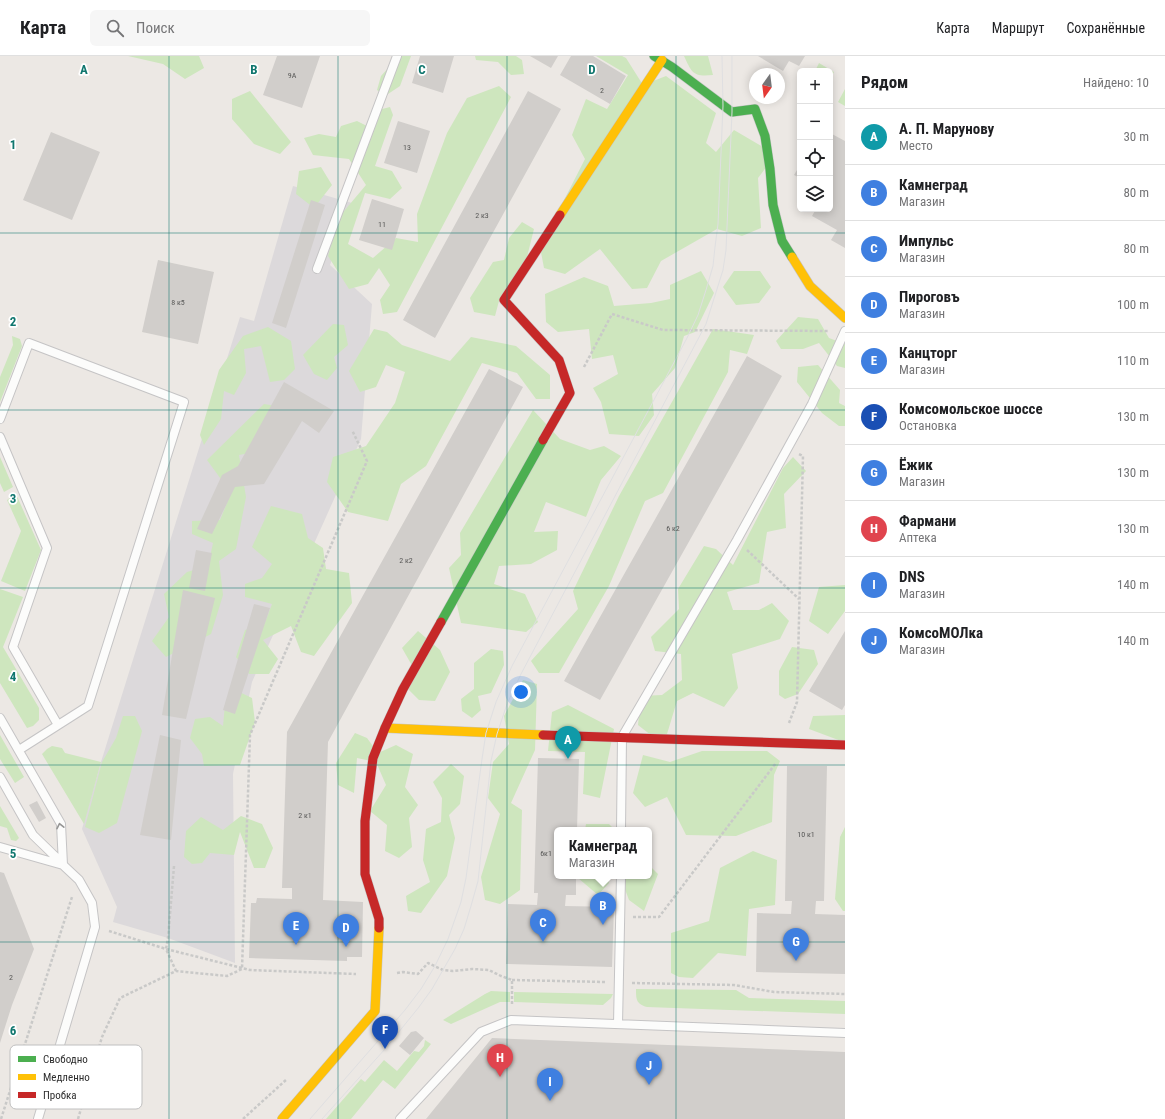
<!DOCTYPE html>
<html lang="ru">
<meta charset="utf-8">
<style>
:root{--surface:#fff;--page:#f6f6f6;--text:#202124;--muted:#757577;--line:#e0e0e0;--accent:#d93025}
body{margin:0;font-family:"Roboto Condensed",sans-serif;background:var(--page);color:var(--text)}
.controls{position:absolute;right:12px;top:12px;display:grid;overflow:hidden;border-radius:6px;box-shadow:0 2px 10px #0003}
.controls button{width:36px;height:36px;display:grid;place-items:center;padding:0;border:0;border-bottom:1px solid var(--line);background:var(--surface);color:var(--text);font:20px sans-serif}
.compass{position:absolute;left:749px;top:12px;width:36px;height:36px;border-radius:50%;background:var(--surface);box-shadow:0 2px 10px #0003;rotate:194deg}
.you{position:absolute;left:521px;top:636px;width:14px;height:14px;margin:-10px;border:3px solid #fff;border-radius:50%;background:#1a73e8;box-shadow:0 0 0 6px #1a73e833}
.badge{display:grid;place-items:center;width:26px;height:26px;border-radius:50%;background:var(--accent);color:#fff;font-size:13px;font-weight:700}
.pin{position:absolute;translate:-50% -33px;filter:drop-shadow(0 1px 2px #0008)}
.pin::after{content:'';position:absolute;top:21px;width:14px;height:12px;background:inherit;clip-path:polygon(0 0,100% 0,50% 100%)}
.popup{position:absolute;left:554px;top:771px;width:98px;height:52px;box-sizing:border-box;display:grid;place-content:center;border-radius:6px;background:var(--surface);filter:drop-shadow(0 1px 3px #0005);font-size:13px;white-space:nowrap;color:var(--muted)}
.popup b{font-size:15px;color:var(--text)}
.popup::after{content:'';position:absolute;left:50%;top:100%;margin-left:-8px;border:8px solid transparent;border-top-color:var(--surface)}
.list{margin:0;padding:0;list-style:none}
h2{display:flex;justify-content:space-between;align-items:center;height:52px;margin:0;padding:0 16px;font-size:17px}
h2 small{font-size:13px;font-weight:400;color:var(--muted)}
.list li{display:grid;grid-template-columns:26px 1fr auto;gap:12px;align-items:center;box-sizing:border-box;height:56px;padding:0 16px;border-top:1px solid var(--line)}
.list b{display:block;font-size:15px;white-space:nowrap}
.list p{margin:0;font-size:13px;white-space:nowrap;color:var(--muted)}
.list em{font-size:13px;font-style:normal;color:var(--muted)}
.icon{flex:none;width:22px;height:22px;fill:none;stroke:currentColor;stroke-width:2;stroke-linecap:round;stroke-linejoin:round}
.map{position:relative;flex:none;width:845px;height:1063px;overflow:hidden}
header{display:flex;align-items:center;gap:24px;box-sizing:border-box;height:56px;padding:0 20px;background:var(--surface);border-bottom:1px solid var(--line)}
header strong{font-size:19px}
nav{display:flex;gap:22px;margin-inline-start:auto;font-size:14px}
.search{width:280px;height:36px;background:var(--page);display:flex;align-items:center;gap:10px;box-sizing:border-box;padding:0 14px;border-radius:6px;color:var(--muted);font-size:15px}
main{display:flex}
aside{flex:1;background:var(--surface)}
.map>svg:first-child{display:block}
.industrial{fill:#dcd9db}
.green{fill:#cee6be}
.building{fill:#d1cecb}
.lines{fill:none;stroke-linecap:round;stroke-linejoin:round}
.lane-casing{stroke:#c5c4c5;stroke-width:10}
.fast-casing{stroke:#c5c4c5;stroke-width:10}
.slow-casing{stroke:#c5c4c5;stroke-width:10}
.jam-casing{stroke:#c5c4c5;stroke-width:10}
.path{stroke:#c9c9c8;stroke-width:2.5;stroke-dasharray:3 2;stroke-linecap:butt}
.lane{stroke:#fcfcfb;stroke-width:8}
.fast{stroke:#4caf50;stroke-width:9}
.slow{stroke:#ffc107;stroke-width:9}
.jam{stroke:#c62828;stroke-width:9}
.tram{stroke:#dfdfe1;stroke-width:1}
.oneway{stroke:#959594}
.grid{fill:none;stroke:#0f766e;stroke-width:1;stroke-opacity:0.55}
.labels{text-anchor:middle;stroke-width:3.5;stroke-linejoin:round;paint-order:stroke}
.number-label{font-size:8px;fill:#585857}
.key{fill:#fff;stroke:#c0c0c0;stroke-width:1}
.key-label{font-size:11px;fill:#2e2e2e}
.grid-label{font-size:13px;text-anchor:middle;font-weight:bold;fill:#0f766e;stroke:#fff;stroke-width:3.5;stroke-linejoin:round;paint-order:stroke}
</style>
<header>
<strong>Карта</strong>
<div class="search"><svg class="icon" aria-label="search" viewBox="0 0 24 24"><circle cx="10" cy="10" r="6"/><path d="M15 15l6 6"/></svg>Поиск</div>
<nav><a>Карта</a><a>Маршрут</a><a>Сохранённые</a></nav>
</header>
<main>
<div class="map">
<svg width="845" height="1063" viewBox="0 0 845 1063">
<rect width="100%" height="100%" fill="#ece8e4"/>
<!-- industrial -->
<path class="industrial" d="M293 130 352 147 330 209 372 248 361 383 252 626 233 718 235 907 168 882 113 866 117 851 82 773 101 706 240 261 254 265Z"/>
<!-- green -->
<path class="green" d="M128 0H199L204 12 185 23 163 8Z
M399 0H411L400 30 385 40 377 34 381 20Z
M475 0H516L522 4 524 18 511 19 498 6 476 4Z
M596 0H622L626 2 643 29 666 20 716 57 706 87 716 96 734 74 763 91 771 105 758 122 761 172 742 180 717 173 661 205 647 232 632 233 600 193 565 218 544 212 540 191 585 103 572 79 586 43 607 53 628 19Z
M684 0H708L713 19C693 21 692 17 684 0Z
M819 7 834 16 830 23V15H815Z
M499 30 511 41 397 256 383 258 380 244 390 229 379 212 368 228 349 233 328 200 339 161 366 129 349 103 313 99 304 82 319 78 336 81 341 70 357 65 371 72 378 54 390 51 393 59 375 110 392 115 402 132 390 143 365 137 348 188 373 202 396 182 418 186 417 158 447 77 467 42Z
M845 33V50L838 46Z
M250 35 291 86 280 98 254 88 232 63V43Z
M321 111 332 129 314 152 296 138 299 115Z
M522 166 534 173 525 209 499 245 495 260 474 256 470 242 493 206 504 204 509 182Z
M701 215 714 237 695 276 684 280 675 312 652 338 654 359 639 380 609 378 601 346 593 332 618 318 613 299 592 303 589 273 558 276 546 266 545 238 584 221 608 230 614 250 651 247 670 243V229Z
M734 215H760L771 231 759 247 736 249 723 231Z
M798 261 818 263 829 282 845 288V312L837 310 819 287 803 293H781L776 285Z
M333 268 344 269 348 289 334 301 337 312 327 324 314 318 303 299Z
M268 271 291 285 295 313 284 324 270 326 261 290 244 293 246 317 234 339 224 335 221 363 204 389 200 379 219 314 243 280Z
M374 273 387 276 402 289 450 305 471 281 516 290 550 319V343H536L517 317 482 307 426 410 401 428 388 465 348 456 327 426 333 401 366 390 395 347 405 316 386 309 376 331 360 336 349 315Z
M713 273 754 279 747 298 730 294 728 316 663 437 645 445 609 530 559 617H539L531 605 578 553 573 535 619 440Z
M12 280 20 283 22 290 0 346V321L13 289Z
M818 309 840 334 839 347 845 350V370H839L822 357 797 326 798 311Z
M264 348 283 351 270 393 239 399 246 441 236 493 219 505 223 539 211 578 166 601 152 585 169 561 164 538 187 516 208 510 213 487 192 478V465L220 464 231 437 207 404Z
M533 354 560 383 590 394 604 390 621 400 601 424 586 461 546 446 534 476 558 475 557 494 531 508 499 510 494 528 525 538 538 566 526 576 461 567 449 512 461 499 460 477Z
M0 401 13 431 4 436 0 427Z
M793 401 806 415 784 438 786 472 767 476 759 527 727 536 733 554H759L772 547 789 565 780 583 732 598 738 632 724 651 693 637 677 645 667 678 652 680 638 669 641 640 662 639 682 624 681 598 655 595 651 581 679 553 678 533 704 490 716 493 733 509 783 412Z
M16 438 41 494 25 535 1 525 21 475 7 444Z
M271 450 302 458 308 482 323 492 326 513 349 517 352 547 314 600 301 596 291 570 263 584 278 603 269 618H249L236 601 245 574 264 569 272 548 245 541V528L262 522 272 508 252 491Z
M845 529V555L828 578 809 565 819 531Z
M0 533 23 541 3 591 39 652V664L33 670 27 672 0 627Z
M418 575 440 594 450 616 435 645 419 644 406 631 414 613 402 592Z
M792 591 814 594 818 608 798 638 785 643 779 639V615Z
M491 593 503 595 504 609 491 637 478 640 481 654 472 662 462 655 461 643 474 633V607Z
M523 624 537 628 535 694 511 747 522 754 520 834 500 848 485 844 481 821 500 758 488 742 493 706 509 688 504 660Z
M231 632 252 642 255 666 240 709 204 710 202 698 190 682 195 663 210 661 223 670 225 649Z
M568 649 614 673 600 742 583 738 585 696 548 695 552 656Z
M845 659V688L841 685 809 673 813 660Z
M123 660H135L142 675 117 767 99 777 85 771 102 706 116 682Z
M355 677 367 682 378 697 396 689 413 698 405 731 418 749 409 762 412 791 399 802 385 795 387 769 370 755 386 729 376 706 357 702 354 737 338 729 336 707Z
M0 679 24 721 15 727 0 703Z
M52 690 62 692 65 697 101 706 84 768 42 698 47 693Z
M702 695H767L780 705 774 719 772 766 736 780 686 779 667 741 645 751 633 737 643 699 670 706Z
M451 708 464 720 460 748 449 759 455 782 447 820 421 857 408 855 406 840 430 826 423 804 426 773 441 766 442 742 433 726Z
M0 750 19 782 16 785 11 784 7 772 0 770Z
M241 760 262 768 273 792 265 812H254L240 776 234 799 210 797 202 807 192 808 184 801 186 775 201 761 223 774Z
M586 768H609L615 774H585Z
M845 771V855H843L835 843 840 781Z
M753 795 777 804 775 849 749 853 746 900 718 897 693 922 679 921 671 917V877L709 865 720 812Z
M649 809 658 818 644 855 629 844 620 820H649Z
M578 820H607L609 827 598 839 578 822Z
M636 933 736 934 749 942 845 945V958L647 951C636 948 636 943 636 933Z
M491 935 510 936V946H500L451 968 443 964 485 938Z
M514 936 613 938 611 942 603 949 514 946Z
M425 984 431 988 395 1033 383 1024 351 1063H326L361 1023 365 1026 384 1004 397 1015 414 995 419 996 424 990Z"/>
<!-- building -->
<path class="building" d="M277 0H320L302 52 263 39Z
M420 0H454L443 37 412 27Z
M530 0H558L551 12Z
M571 0H593L626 20 610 48 560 19Z
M758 0H805L799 10 789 5 783 15Z
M528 35 561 53 435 282 403 264Z
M398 65 430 75 417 117 384 107Z
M51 76 100 96 72 164 23 144Z
M830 77 845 85V192L831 184 837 174 812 160 816 153H830Z
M800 109V122L794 119Z
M372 143 404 153 392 194 359 184Z
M311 144 325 149 286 272 272 267Z
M158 204 214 216 198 288 142 276Z
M747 300 782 320 600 644 564 625Z
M489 313 523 331 328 686 323 844 363 846 362 901H347V905L249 902 251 847H256L257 842 292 843V832H282L287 676Z
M284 326 334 355 319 377 302 365 264 428 235 431 212 478 197 473 222 419 238 410Z
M196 494 212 497 205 535 189 532Z
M183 534 215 542 186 663 162 659Z
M254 548 270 552 235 658 223 654Z
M845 575V649L842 654 809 635Z
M160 679 181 684 171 784 140 779Z
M538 702 579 703 577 774H557V820H576V839H566L565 850 614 851 612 911 506 908 508 848 537 849 538 837H534Z
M787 710H827L824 845H816L815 858 845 859V918L756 916 757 857 791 858 792 845H785Z
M37 745 46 762 39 766 29 749Z
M0 816 4 817 34 893 12 949 0 987Z
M416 975 424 982 410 999 399 990 411 976Z
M492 982 845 996V1063H426Z"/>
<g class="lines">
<!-- lane casing -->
<g class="lane-casing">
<path id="lane" d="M317 213 397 0
M0 363 29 287 184 346 88 650 19 694
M0 381 47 492 13 591 58 669
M0 662 61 768 63 809
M0 721 33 779 63 808
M621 774 622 681 737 484 812 348 845 275
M0 791 63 809 79 824 92 847 95 871 38 1063
M618 968 621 820
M400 1063 481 976 511 964 845 977"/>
</g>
<!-- fast casing -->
<g class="fast-casing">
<path id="fast" d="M654 0 672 11 732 56 755 53 765 80 770 113 773 149 782 185 792 201
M441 566 543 384"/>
</g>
<!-- slow casing -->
<g class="slow-casing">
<path id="slow" d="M560 159 662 4
M792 201 810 230 845 262
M385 672 543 679
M282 1063 375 955 379 872"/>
</g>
<!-- jam casing -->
<g class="jam-casing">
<path id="jam" d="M543 384 570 337 559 304 504 244 560 159
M543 679 845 689
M379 872V863L365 818V765L373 702 385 672 403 633 441 566"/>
</g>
<!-- path -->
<path class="path" d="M584 311 612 258 663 274 829 275
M747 494 799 543
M789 667 797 646 803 400 799 398
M174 810 168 882 166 893 176 915
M633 861H659L776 707
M109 875 166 893 250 914 356 918
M397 917 403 916 418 918 428 907 443 914 453 915 472 913 489 914 501 920 512 924V950
M512 924 605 926
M632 927 734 929 774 936 845 938
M1 1063 72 841
M78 1063 102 981 120 942 176 915 227 920 242 913 250 679 367 405 352 374
M243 1063 287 1023"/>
<!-- lane -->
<use href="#lane" class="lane"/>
<!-- fast -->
<use href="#fast" class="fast"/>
<!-- slow -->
<use href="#slow" class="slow"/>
<!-- jam -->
<use href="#jam" class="jam"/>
<!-- tram -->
<path class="tram" d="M310 1063 405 954 421 933 435 910 448 883 461 846 466 822 482 703 486 677 496 646 512 610 687 282 698 259 706 234 713 210 715 191 718 168 723 50 722 0
M322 1063 385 993 419 951 432 933 455 893 464 873 471 850 478 825 491 705 497 678 507 648 521 618 706 268 723 214 726 194 732 56V0"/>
</g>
<!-- one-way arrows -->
<defs><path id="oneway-chevron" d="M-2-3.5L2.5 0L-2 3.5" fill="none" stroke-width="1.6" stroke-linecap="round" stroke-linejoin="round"/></defs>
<use class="oneway" href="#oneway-chevron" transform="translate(60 770) rotate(-102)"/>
<!-- grid -->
<path class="grid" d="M169 0V1063M338 0V1063M507 0V1063M676 0V1063M0 177H845M0 354H845M0 532H845M0 709H845M0 886H845"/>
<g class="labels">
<!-- number labels -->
<g class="number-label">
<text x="292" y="22">9А</text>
<text x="602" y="37">2</text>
<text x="407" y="94">13</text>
<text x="482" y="162">2 к3</text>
<text x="382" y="171">11</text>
<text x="178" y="249">8 к5</text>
<text x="673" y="475">6 к2</text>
<text x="406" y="507">2 к2</text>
<text x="305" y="762">2 к1</text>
<text x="806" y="781">10 к1</text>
<text x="546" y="800">6к1</text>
<text x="11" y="924">2</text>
</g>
</g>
<!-- legend -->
<rect x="10" y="989" width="132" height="64" rx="6" class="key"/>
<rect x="18" y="1000" width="18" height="6" fill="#4caf50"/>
<rect x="18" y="1018" width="18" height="6" fill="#ffc107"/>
<rect x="18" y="1036" width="18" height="6" fill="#c62828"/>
<g class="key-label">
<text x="43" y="1007">Свободно</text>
<text x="43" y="1025">Медленно</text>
<text x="43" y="1043">Пробка</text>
</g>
<g class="grid-label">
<text x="84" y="18">A</text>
<text x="254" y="18">B</text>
<text x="422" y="18">C</text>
<text x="592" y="18">D</text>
<text x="13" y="93">1</text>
<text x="13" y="270">2</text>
<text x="13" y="447">3</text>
<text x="13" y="625">4</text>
<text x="13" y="802">5</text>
<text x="13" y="979">6</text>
</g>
</svg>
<div class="controls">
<button>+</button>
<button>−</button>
<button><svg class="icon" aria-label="locate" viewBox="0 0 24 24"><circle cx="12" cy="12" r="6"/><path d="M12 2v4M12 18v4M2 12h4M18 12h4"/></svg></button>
<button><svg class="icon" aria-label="layers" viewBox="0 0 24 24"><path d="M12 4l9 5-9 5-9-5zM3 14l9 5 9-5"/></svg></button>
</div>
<svg class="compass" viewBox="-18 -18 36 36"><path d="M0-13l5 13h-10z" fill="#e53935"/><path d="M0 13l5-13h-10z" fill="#757577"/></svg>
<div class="you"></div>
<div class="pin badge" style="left:568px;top:703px;background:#0f9aa8">A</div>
<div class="pin badge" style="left:603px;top:869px;background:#3f7fe0">B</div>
<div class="popup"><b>Камнеград</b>Магазин</div>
<div class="pin badge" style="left:543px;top:886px;background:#3f7fe0">C</div>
<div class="pin badge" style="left:346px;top:891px;background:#3f7fe0">D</div>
<div class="pin badge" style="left:296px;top:889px;background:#3f7fe0">E</div>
<div class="pin badge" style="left:385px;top:993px;background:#1a4fb4">F</div>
<div class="pin badge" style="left:796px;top:905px;background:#3f7fe0">G</div>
<div class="pin badge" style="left:500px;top:1021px;background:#e0444e">H</div>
<div class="pin badge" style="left:550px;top:1045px;background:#3f7fe0">I</div>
<div class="pin badge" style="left:649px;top:1029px;background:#3f7fe0">J</div>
</div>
<aside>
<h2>Рядом<small>Найдено: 10</small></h2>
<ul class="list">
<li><span class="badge" style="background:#0f9aa8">A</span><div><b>А. П. Марунову</b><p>Место</p></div><em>30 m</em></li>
<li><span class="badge" style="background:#3f7fe0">B</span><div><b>Камнеград</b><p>Магазин</p></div><em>80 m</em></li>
<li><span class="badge" style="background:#3f7fe0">C</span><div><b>Импульс</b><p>Магазин</p></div><em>80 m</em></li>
<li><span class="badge" style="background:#3f7fe0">D</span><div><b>Пироговъ</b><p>Магазин</p></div><em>100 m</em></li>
<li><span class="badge" style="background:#3f7fe0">E</span><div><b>Канцторг</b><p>Магазин</p></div><em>110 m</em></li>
<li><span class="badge" style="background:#1a4fb4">F</span><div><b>Комсомольское шоссе</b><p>Остановка</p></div><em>130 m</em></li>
<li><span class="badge" style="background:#3f7fe0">G</span><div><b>Ёжик</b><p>Магазин</p></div><em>130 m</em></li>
<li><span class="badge" style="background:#e0444e">H</span><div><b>Фармани</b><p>Аптека</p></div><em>130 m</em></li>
<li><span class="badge" style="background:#3f7fe0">I</span><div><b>DNS</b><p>Магазин</p></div><em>140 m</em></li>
<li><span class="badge" style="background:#3f7fe0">J</span><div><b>КомсоМОЛка</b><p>Магазин</p></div><em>140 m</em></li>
</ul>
</aside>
</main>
